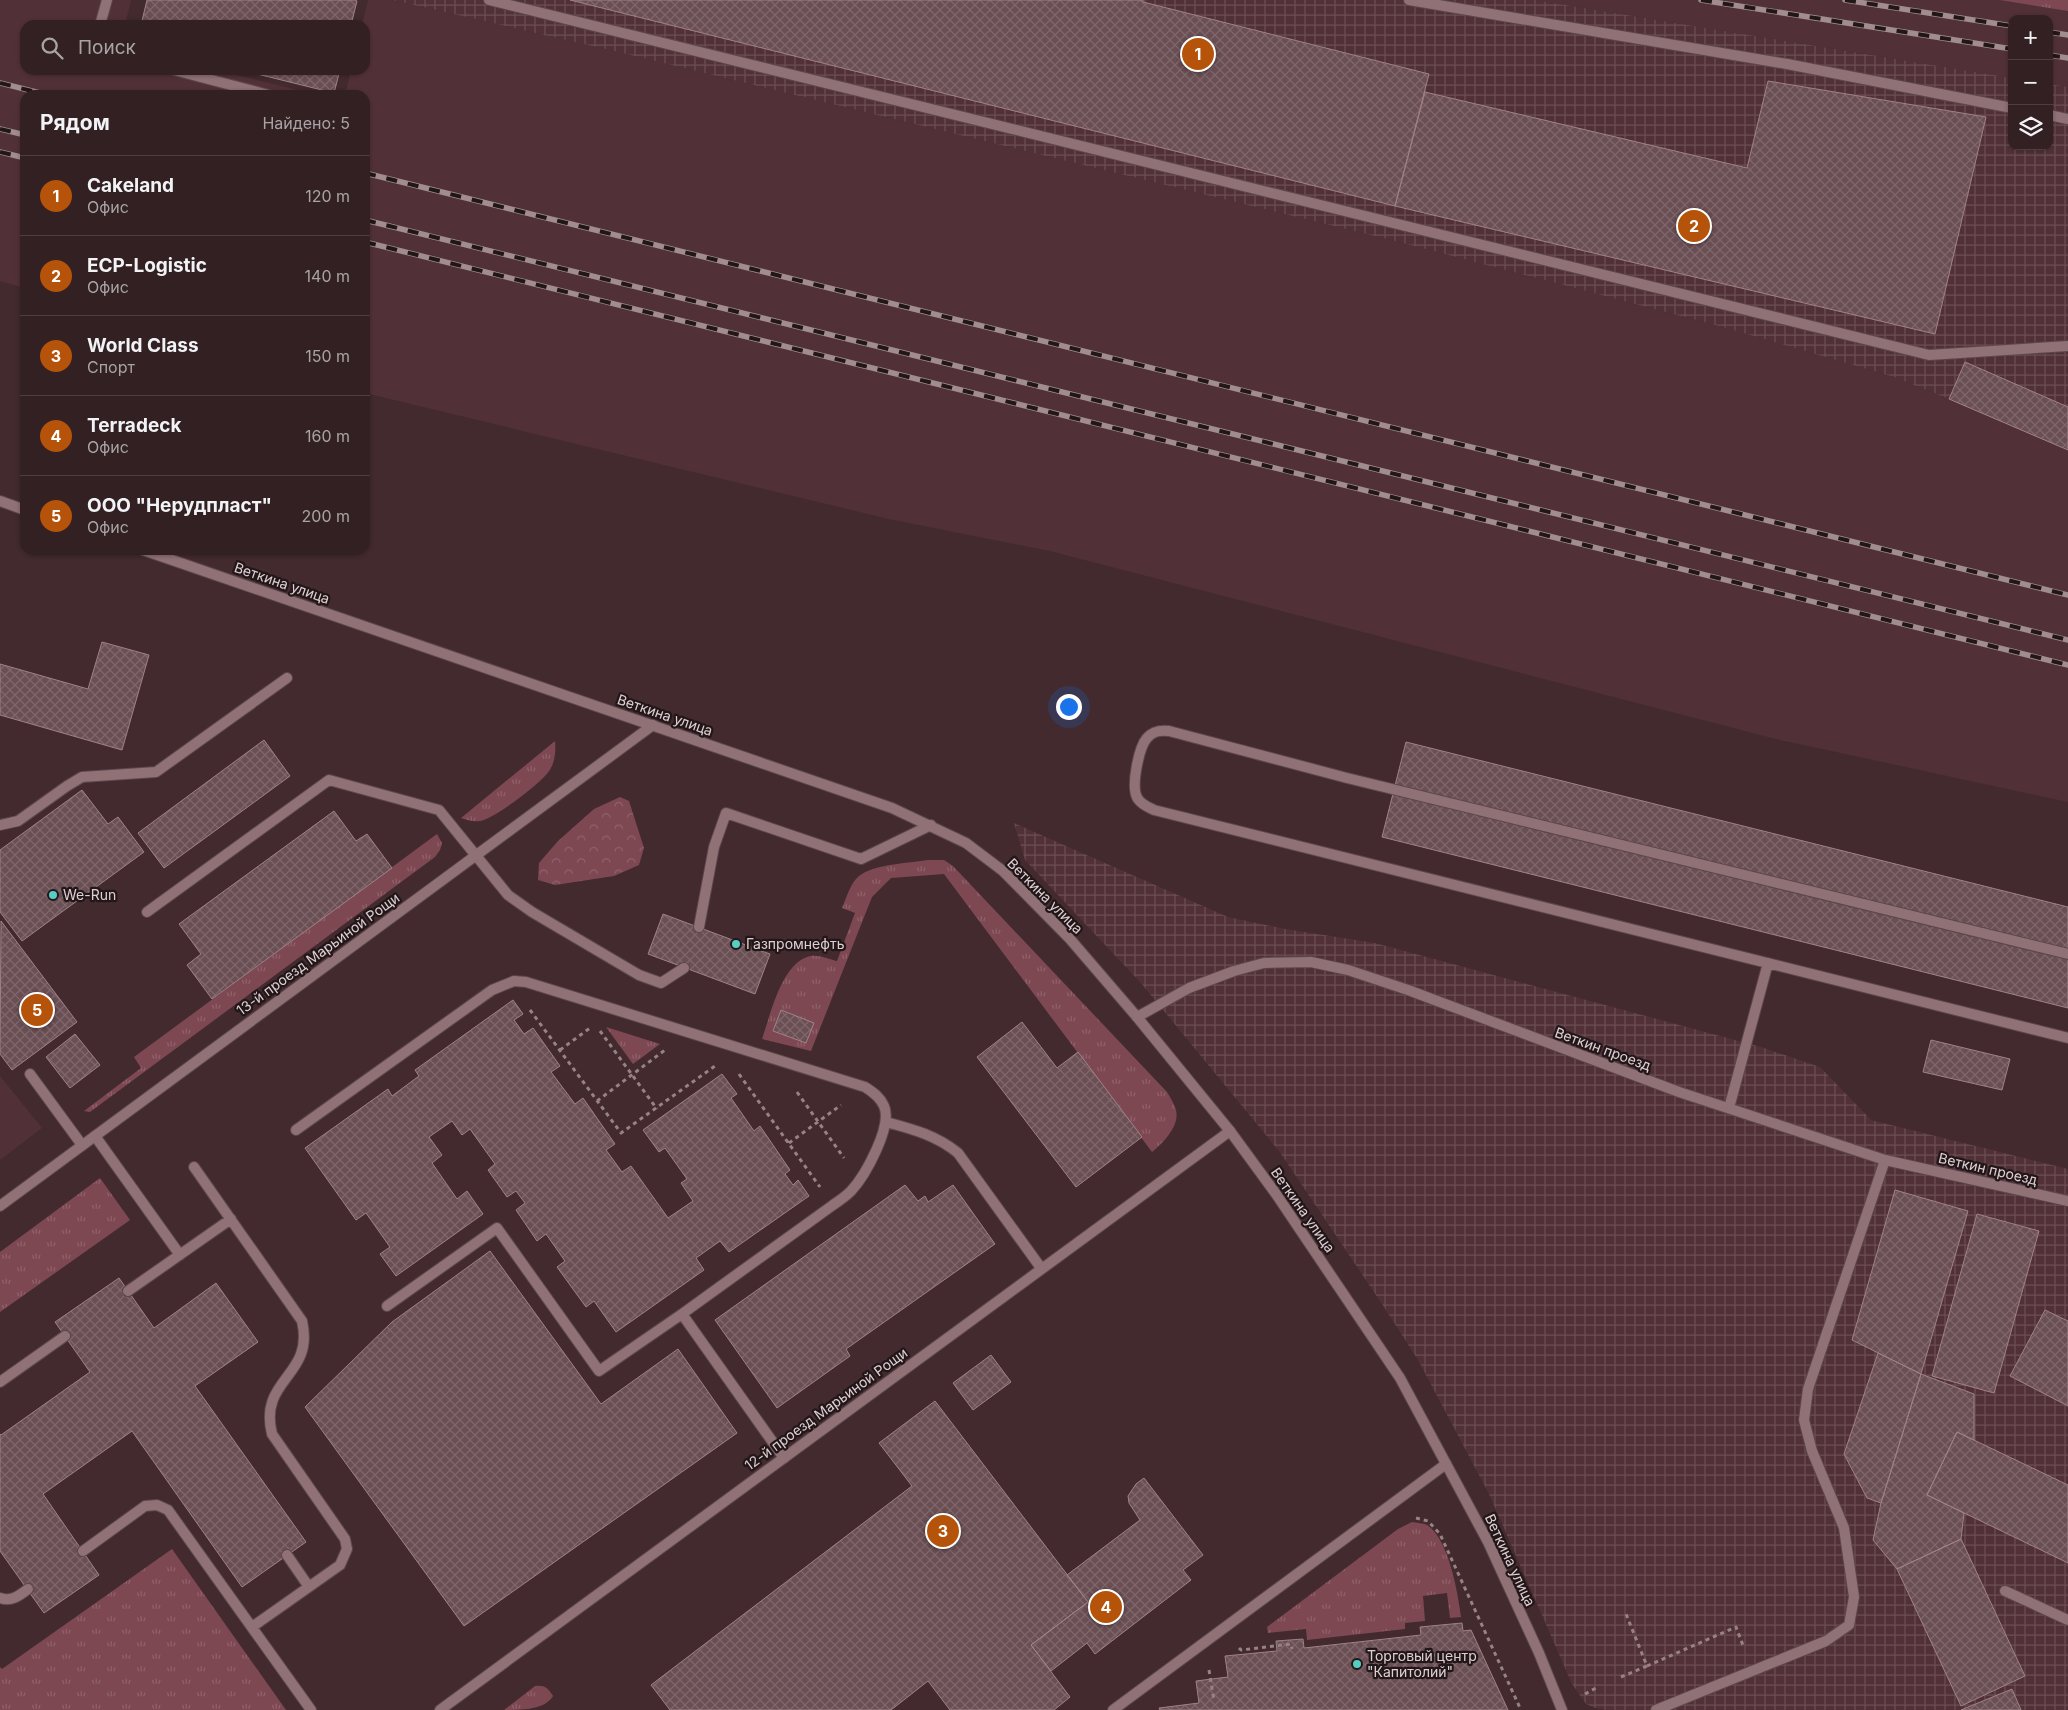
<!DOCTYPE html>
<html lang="ru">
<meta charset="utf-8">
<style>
:root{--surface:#322022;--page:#3d2d2f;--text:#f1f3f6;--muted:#a8a3a5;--line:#4d3e40;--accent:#b45309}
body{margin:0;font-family:Inter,sans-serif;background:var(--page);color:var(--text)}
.controls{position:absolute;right:15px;top:15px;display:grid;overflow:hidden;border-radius:10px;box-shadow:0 1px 4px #0004}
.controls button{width:45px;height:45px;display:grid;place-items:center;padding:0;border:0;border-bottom:1px solid var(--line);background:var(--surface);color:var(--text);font:25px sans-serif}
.you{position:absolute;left:1068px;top:706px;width:18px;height:18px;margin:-12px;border:4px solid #fff;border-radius:50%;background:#1a73e8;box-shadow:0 0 0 8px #1a73e833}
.badge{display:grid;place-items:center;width:32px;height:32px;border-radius:50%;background:var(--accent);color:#fff;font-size:16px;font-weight:700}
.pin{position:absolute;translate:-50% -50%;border:2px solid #fff;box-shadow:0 1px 5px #0006}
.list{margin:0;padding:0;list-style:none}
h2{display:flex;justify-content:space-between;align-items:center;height:65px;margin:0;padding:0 20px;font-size:21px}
h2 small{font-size:16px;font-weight:400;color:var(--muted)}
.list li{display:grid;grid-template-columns:32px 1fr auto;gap:15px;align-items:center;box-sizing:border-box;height:80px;padding:0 20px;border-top:1px solid var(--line)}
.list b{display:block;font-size:19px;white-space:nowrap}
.list p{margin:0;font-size:16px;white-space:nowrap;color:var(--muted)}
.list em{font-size:16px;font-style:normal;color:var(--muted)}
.icon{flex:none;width:28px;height:28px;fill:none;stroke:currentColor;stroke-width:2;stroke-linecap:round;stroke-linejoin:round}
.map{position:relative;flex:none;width:2068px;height:1710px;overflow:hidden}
.search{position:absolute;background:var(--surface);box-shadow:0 1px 4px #0004;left:20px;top:20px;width:350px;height:55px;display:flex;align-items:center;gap:12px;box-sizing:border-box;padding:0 18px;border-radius:15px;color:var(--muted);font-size:19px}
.panel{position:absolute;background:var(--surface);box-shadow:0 1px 4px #0004;left:20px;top:90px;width:350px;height:465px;border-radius:15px}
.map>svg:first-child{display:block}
.built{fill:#513137}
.industrial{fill:url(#industrial-grid)}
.grass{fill:url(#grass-tufts)}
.forest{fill:url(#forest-crowns)}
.building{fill:url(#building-cross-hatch);stroke:#a08286}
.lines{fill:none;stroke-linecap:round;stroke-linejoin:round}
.service-casing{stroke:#5c474b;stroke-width:12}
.minor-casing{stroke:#5c474b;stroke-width:12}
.tertiary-casing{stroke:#5c474b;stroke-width:12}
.path{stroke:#978386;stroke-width:3;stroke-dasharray:4 4;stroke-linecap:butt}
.service{stroke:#8f7176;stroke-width:10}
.minor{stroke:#8f7176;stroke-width:10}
.tertiary{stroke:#8f7176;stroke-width:10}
.rail-casing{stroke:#a18d90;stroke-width:5.5}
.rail{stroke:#211618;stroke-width:4;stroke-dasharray:11;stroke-linecap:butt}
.poi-dot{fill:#56cec3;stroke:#211618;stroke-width:2}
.labels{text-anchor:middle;stroke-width:4.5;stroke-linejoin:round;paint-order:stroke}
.street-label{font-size:14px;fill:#e0cfd2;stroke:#211618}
.poi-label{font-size:14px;fill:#e0cfd2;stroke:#211618;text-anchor:start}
</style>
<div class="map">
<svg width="2068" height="1710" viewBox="0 0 2068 1710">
<defs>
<pattern id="industrial-grid" width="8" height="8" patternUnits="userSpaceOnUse" patternTransform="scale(1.25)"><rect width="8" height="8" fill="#513137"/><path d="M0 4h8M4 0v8" fill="none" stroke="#6a4e53"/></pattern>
<pattern id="grass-tufts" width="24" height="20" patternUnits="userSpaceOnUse" patternTransform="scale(1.25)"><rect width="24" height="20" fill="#7e4853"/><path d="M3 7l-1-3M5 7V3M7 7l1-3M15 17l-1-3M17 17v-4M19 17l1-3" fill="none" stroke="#90616b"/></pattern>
<pattern id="forest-crowns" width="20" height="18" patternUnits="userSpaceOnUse" patternTransform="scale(1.25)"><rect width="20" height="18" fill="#7e4853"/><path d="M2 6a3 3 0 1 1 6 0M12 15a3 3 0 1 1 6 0" fill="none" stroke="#90616b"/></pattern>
<pattern id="building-cross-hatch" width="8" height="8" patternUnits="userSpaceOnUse" patternTransform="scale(1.25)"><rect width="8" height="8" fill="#6a4f54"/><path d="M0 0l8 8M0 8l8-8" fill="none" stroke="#7f676c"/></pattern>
</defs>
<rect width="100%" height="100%" fill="#422a2e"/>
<!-- built -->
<path class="built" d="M0 0H131L125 25H25V70H215L319 95H25V288L0 281Z
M368 0H392L614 51 1391 240 1719 326 1894 377 1949 399 2068 450V802L1776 739 1050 551 889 519 365 393V95H345L351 70H365V25H362Z
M1535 0H2068V87L2049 84V19H2012V78Z
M0 1076 42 1128 0 1160Z"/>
<!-- industrial -->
<path class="industrial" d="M392 0H1535L2012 78V146H2049V84L2068 87V450L1949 399 1894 377 1719 326 1391 240 614 51Z
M1014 823 1228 917 1285 929 1375 943 1761 1047 1820 1067 1871 1120 2068 1169V1710H1606L1595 1708 1586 1704 1572 1684 1489 1494 1418 1360 1382 1304 1279 1151 1140 982 1025 860Z"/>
<!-- grass -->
<path class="grass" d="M2000 0H2068V11Z
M555 741C556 751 555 763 549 771 542 783 492 820 480 821 473 822 467 820 461 818Z
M437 834 442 843 440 850 435 857 90 1112 84 1111 141 1068 134 1057Z
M928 860H944L953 866 1167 1092C1170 1097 1173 1102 1175 1107 1182 1124 1164 1142 1152 1152L944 874 891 878 872 897 811 1051 762 1039C770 1016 781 966 807 957 816 953 828 959 837 961L855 913 842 908C847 897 851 880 862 874 877 864 911 863 928 860Z
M606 1027 660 1044 633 1064Z
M100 1178 130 1220 0 1312V1252Z
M1412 1522C1416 1523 1423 1523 1427 1525 1449 1539 1458 1594 1461 1617L1450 1618 1447 1593 1423 1596 1425 1621 1405 1623V1629L1307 1640 1306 1629 1268 1633 1267 1627 1398 1529Z
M172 1549 286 1710H0V1667L2 1669Z
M535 1686C545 1685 548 1688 553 1696 545 1710 521 1710 504 1710Z"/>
<!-- forest -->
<path class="forest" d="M620 797 629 801 644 848 639 865 614 876 555 885 538 880 539 863 558 841 594 809Z"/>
<!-- building -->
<path class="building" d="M147 0H355L357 1 351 25H141Z
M570 0H1143V2L1429 74 1395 206Z
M241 70H340L334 93Z
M1768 81 1986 117 1935 334 1395 206 1425 92 1747 168Z
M1965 362 2068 407V450L1949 399Z
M102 642 149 655 122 750 0 715V664L88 689Z
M264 740 290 776 164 868 138 833Z
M1406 742 2068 907V1008L1382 837Z
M82 790 108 824 118 817 144 852 22 941 0 912V850Z
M334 811 356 841 367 834 392 868 212 999 187 965 201 954 179 924Z
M663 914 770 954 755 994 648 954Z
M1 921 77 1022 12 1070 0 1054Z
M513 1000 523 1014 514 1020 524 1034 533 1028 560 1066 551 1072 575 1104 583 1098 615 1144 606 1150 622 1172 631 1166 668 1218 693 1201 681 1183 687 1179 665 1148 659 1152 643 1130 722 1074 737 1094 731 1098 754 1131 760 1126 790 1170 785 1174 793 1185 798 1180 809 1196 729 1252 720 1241 696 1258 704 1270 616 1332 594 1301 586 1307 557 1267 565 1261 546 1234 537 1241 516 1210 525 1203 516 1191 507 1197 488 1170 495 1164 470 1129 462 1135 452 1121 429 1137 442 1155 432 1163 457 1199 467 1191 483 1214 396 1276 380 1254 390 1247 366 1213 356 1220 305 1148 388 1089 392 1096 419 1076 415 1070Z
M781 1010 814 1023 806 1043 773 1031Z
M1022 1022 1057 1068 1078 1052 1142 1137 1076 1187 977 1057Z
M75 1034 100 1065 70 1088 46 1057Z
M1931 1040 2010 1059 2002 1090 1923 1072Z
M905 1185 918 1201 925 1196 928 1202 953 1185 995 1244 846 1349 850 1356 777 1408 715 1320Z
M1895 1190 1968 1211 1921 1374 1852 1340Z
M1977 1214 2039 1231 1994 1393 1932 1376Z
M490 1251 601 1404 678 1349 737 1433 464 1626 305 1407 392 1322Z
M119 1278 154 1328 216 1283 258 1342 195 1386 306 1542 242 1587 132 1431 43 1494 99 1575 44 1613 0 1551V1434L1 1435 90 1372 55 1322Z
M2045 1310 2068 1321V1406L2010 1376Z
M1878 1353 1921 1374 1881 1503 1867 1498 1844 1454Z
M991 1355 1011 1382 973 1410 953 1383Z
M1921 1374 1974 1394V1440L1957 1432 1927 1495 1964 1513 1961 1539 1897 1569 1873 1540 1881 1503Z
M935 1401 1088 1602 1031 1645 1070 1697 1054 1710H950L928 1681 891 1710H670L651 1685 912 1486 879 1443Z
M1957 1432 2068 1485V1563L1927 1495Z
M1144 1478 1203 1555 1183 1570 1191 1580 1095 1654 1087 1643 1051 1671 1031 1645 1088 1602 1067 1575 1140 1520 1129 1503 1128 1496 1136 1484Z
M1961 1539 2025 1676 1961 1706 1897 1569Z
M1462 1623 1463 1631 1471 1630 1508 1710H1160L1159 1708 1199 1703 1196 1681 1228 1677 1225 1656 1277 1651 1276 1641 1303 1639 1304 1648 1421 1635 1420 1627Z
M2012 1689 2021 1710H1961Z"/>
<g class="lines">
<!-- service casing -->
<g class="service-casing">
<path id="service" d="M489 0 1929 355 2068 346
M1409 0 1787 64 2012 108
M100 25 107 0
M174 70 269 95
M2049 115 2068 119
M0 825 18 821 67 786 82 777 156 772 287 678
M147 912 329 780 439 810 508 895 532 912 639 975 661 983 684 968
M699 927 714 847 726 813 861 859 931 825
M2068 954 1347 778 1169 731C1160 730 1153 731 1147 738 1139 747 1130 788 1138 799 1142 805 1148 807 1154 810L2068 1038
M30 1074 82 1145
M1729 1108 1768 963
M886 1122C912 1129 936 1135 958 1153L1041 1268
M296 1130 492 990 514 981 526 982 865 1087C873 1092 880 1097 884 1106 893 1126 865 1176 851 1191 846 1196 839 1201 833 1205L682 1314 784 1458
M95 1136 180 1255
M194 1167 302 1321C315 1377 258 1378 272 1434L345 1539 347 1549 340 1565 252 1627
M128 1291 231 1219
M387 1306 497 1228 599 1371 682 1314
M0 1382 65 1336
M83 1551 145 1506 157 1505 168 1510 311 1710
M287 1555 309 1587
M2005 1591 2068 1620
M0 1598C11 1602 19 1596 28 1589
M1113 1710 1446 1464
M1656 1710 1826 1641 1849 1625 1854 1597 1844 1528 1812 1451 1804 1420 1808 1389 1885 1160"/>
</g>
<!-- minor casing -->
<g class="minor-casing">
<path id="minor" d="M1137 1017 1189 988 1234 971 1264 963 1311 962 1348 970 1408 990 1679 1092 1885 1160 2068 1201
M0 1206 653 725
M440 1710 1230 1131"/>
</g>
<!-- tertiary casing -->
<g class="tertiary-casing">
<path id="tertiary" d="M0 501 25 510
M143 550 892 808 966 843 1003 871 1070 939 1137 1017 1230 1131 1276 1194 1400 1378 1488 1542 1539 1653 1562 1710"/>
</g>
<!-- path -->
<path class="path" d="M530 1010 621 1133 715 1066
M600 1031 657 1109
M560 1050 590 1028
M739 1074 820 1187
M797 1092 844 1158
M597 1101 665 1050
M789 1143 841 1105
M1416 1518 1428 1521 1440 1534 1521 1710
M1239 1648 1241 1650 1291 1644 1292 1649
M1647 1666 1736 1627 1744 1648
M1209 1670 1214 1701
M1621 1677 1647 1666 1626 1614
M1585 1694 1596 1688"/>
<!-- service -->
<use href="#service" class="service"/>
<!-- minor -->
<use href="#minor" class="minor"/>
<!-- tertiary -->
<use href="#tertiary" class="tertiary"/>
<!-- rail casing -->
<g class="rail-casing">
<path id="rail" d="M1701 0 2012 49
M1845 0 2012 26
M2049 32 2068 35
M2049 55 2068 58
M0 83 48 95
M0 129 25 135
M0 152 25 158
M365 173 2068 595
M365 220 2068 640
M365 242 2068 665"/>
</g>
<!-- rail -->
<use href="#rail" class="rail"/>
</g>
<!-- markers -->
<g class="poi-dot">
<circle cx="53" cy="895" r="5"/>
<circle cx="736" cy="944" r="5"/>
<circle cx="1357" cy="1664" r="5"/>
</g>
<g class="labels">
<!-- street labels -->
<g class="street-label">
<text transform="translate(282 583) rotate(19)" y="5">Веткина улица</text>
<text transform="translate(665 715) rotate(19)" y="5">Веткина улица</text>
<text transform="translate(1045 896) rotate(45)" y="5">Веткина улица</text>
<text transform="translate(318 954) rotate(-36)" y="5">13-й проезд Марьиной Рощи</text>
<text transform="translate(1603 1049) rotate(20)" y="5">Веткин проезд</text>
<text transform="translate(1988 1169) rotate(13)" y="5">Веткин проезд</text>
<text transform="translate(1303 1210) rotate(55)" y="5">Веткина улица</text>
<text transform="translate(826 1409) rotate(-36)" y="5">12-й проезд Марьиной Рощи</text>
<text transform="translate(1510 1560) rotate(65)" y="5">Веткина улица</text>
</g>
<!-- poi labels -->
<g class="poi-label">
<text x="63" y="900">We-Run</text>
<text x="746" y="949">Газпромнефть</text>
<text x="1367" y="1661">Торговый центр<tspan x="1367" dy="16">"Капитолий"</tspan></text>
</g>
</g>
</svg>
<div class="controls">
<button>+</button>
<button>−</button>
<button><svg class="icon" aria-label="layers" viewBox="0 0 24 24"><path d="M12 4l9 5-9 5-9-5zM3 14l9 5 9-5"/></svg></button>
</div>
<div class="you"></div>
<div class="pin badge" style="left:1198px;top:54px">1</div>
<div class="pin badge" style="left:1694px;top:226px">2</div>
<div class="pin badge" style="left:943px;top:1531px">3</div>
<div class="pin badge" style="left:1106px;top:1607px">4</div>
<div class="pin badge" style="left:37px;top:1010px">5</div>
<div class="search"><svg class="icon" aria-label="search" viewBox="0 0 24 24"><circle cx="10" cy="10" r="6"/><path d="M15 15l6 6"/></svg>Поиск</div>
<section class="panel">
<h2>Рядом<small>Найдено: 5</small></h2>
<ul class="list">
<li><span class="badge">1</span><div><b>Cakeland</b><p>Офис</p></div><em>120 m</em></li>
<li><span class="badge">2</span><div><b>ECP-Logistic</b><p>Офис</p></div><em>140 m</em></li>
<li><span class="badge">3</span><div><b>World Class</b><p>Спорт</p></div><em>150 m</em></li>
<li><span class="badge">4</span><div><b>Terradeck</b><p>Офис</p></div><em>160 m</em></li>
<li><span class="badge">5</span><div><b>ООО &quot;Нерудпласт&quot;</b><p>Офис</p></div><em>200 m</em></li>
</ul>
</section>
</div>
